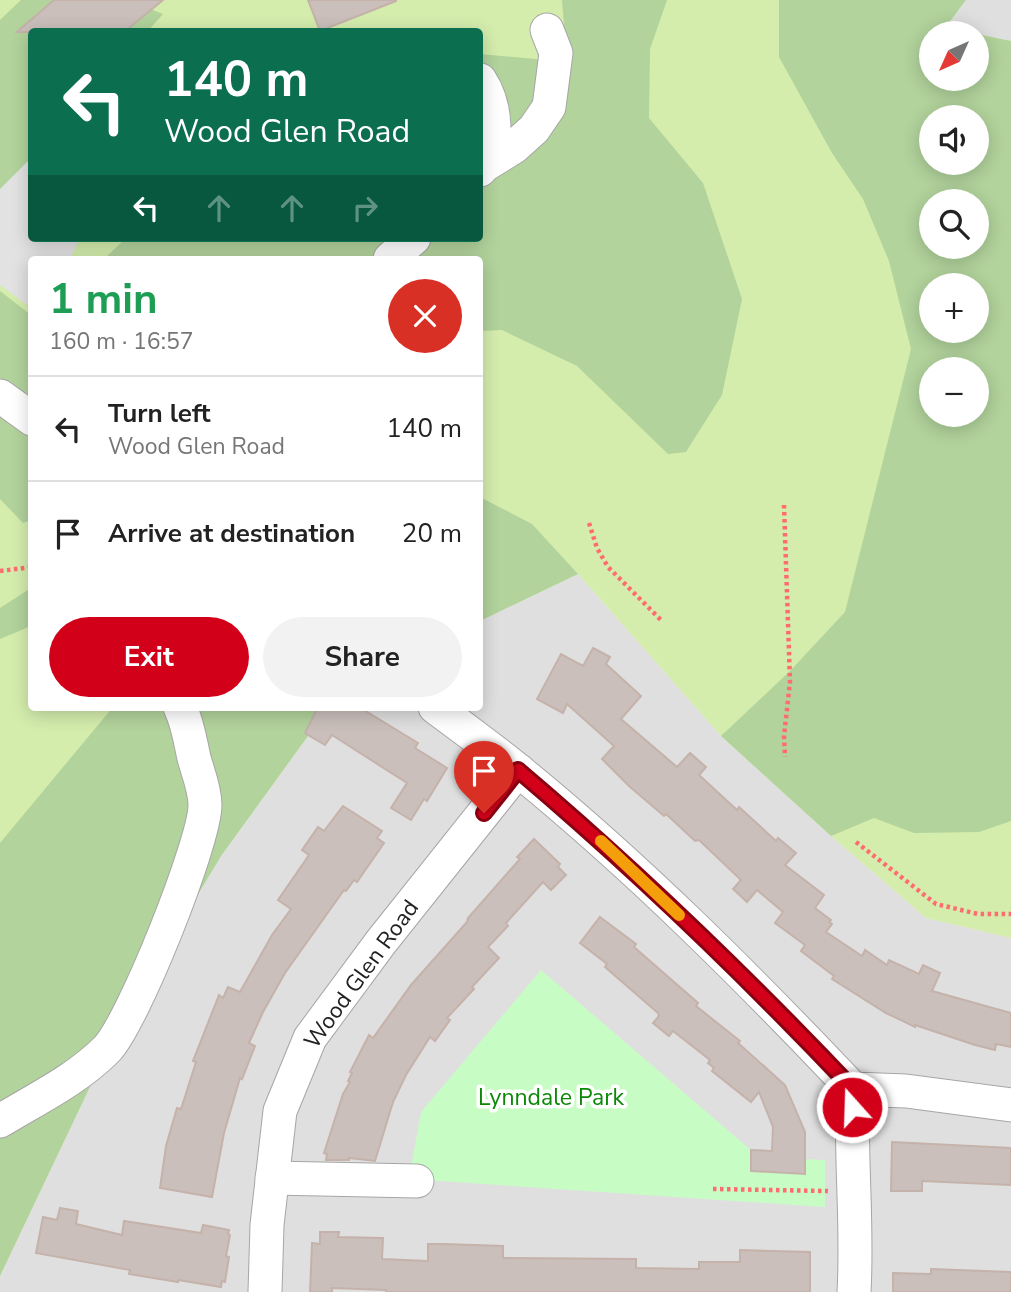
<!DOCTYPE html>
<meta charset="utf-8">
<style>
:root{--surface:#fff;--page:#f2f2f2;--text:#222;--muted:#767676;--line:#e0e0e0;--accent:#d3001a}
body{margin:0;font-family:"Nunito Sans",sans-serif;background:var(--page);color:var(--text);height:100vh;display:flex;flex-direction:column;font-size:26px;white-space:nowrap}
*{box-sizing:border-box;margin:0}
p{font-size:23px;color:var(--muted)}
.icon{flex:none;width:38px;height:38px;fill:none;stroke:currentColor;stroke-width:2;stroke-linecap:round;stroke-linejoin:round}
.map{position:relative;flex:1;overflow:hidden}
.sheet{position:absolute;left:28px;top:256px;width:455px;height:455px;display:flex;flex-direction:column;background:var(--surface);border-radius:7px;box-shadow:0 4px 18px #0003}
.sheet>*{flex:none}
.guide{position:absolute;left:28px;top:28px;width:455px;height:214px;border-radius:7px;box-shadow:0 4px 18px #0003;background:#0b6e4f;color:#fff;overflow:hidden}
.needle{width:46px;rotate:225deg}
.tools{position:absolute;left:919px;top:21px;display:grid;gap:14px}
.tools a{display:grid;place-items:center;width:70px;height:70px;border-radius:50%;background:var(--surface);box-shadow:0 4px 18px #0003;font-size:35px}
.pin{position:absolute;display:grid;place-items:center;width:60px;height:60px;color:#fff;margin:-72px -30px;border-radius:50% 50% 50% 0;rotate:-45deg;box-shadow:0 0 7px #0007}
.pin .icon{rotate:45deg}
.me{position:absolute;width:77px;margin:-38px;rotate:340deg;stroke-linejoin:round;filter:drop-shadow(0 0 5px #0008)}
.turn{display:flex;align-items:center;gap:24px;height:147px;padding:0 21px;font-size:32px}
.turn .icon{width:91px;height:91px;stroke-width:2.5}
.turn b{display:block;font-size:49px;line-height:60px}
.lanes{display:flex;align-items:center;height:66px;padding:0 21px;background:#0003;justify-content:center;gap:35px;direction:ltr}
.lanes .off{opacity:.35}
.round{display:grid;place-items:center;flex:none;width:74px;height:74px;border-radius:37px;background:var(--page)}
.headline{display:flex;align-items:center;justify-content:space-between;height:119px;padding:0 21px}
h1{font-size:42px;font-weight:700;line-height:52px;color:#1e9e55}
.cta{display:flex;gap:14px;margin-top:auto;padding:14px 21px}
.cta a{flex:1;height:80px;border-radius:42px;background:var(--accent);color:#fff;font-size:28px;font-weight:700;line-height:80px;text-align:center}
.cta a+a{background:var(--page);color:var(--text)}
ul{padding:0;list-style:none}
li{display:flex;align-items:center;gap:21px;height:105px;padding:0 21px;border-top:2px solid var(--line)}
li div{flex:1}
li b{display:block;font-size:26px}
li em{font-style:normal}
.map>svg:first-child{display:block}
</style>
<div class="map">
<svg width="1011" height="1292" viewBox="0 0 1011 1292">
<rect width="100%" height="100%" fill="#f2eee8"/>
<g fill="#e0dfdf">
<polygon points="966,0 1011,0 1011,41 945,28"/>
<polygon points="578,574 721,736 831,836 926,918 1011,938 1011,1292 0,1292 0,1276 117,1030 221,856 329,707 480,707 480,621"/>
</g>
<path fill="#d4edad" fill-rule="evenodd" d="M0 0H966L945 28 971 33H931V79H976L977 34 1011 41V938L926 918 831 836 721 736 578 574 480 621V259H32V707H329L221 856 117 1030 0 1276ZM32 32H480V238H32ZM931 117H976V163H931ZM931 201H976V247H931ZM931 285H976V331H931ZM931 369H976V415H931Z"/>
<g fill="#b2d39c" fill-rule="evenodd">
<polygon points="21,0 127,0 163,14 148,31 32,32 31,159 0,194 0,20"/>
<polygon points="562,0 667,0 650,49 649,118 703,183 742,299 722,395 686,452 668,454 577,366 502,330 480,331 480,259 104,259 126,238 480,238 480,54 567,62"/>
<path d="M779 0H966L945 28 971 33H931V79H976L977 34 1011 41V821L979 832 914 833 874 818 831 836 721 736 790 671 845 612 911 349 889 261 863 199 832 153 779 57ZM976 117V163H931V117ZM976 201V247H931V201ZM976 285V331H931V285ZM976 369V415H931V369Z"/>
<polygon points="0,291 31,315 32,520 23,523 0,499"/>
<polygon points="480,497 532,524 578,574 480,621"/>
<polygon points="31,588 31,626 0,639 0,608"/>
<polygon points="113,707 329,707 221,856 117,1030 0,1276 0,843"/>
</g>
<polygon fill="#c8fcc5" points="541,970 759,1157 825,1160 825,1207 409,1179 421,1112"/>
<polygon fill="#e2e2e2" points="31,158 32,238 80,238 70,259 32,259 31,308 0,285 0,189"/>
<g fill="#cabfbb" stroke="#c5b2aa" stroke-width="2">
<polygon points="54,0 163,0 124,32 17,32"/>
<polygon points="308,0 396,0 396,1 320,31"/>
<polygon points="593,648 610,657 606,664 641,696 621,719 677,767 690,753 706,767 699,775 737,810 739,807 776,841 778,838 796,853 785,865 824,895 815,908 831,920 829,922 832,924 826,932 862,956 865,950 887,965 889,960 919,974 923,965 940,973 932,991 1011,1013 1011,1047 996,1044 995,1050 975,1045 915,1025 915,1027 886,1013 832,979 834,976 801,951 805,945 775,923 783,912 757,890 747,902 733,889 741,880 699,840 695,841 666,814 664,816 629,786 602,759 614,746 567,704 563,713 537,699 561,654 583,666"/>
<polygon points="318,707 359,707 418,743 415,748 447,768 427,801 424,799 411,820 391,808 407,783 332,735 325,745 305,733"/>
<polygon points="343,806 382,831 377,838 384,843 357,882 354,880 346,891 344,890 285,973 263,1012 249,1043 255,1046 242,1079 240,1078 224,1133 212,1197 160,1188 166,1146 177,1108 181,1109 196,1062 193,1061 219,995 223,998 228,987 240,992 272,935 291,909 278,900 309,855 302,850 318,827 324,831"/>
<polygon points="534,839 560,864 558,867 566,875 551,890 543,882 506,923 508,926 488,947 499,958 472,987 474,989 447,1018 450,1020 435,1041 430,1037 406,1075 393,1102 375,1161 349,1158 349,1160 326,1160 327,1154 324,1153 343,1094 350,1082 348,1081 352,1073 350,1072 369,1035 373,1038 411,985 467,922 468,918 520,859 517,857"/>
<polygon points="600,917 636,944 634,947 698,1003 696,1006 740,1041 738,1043 785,1085 805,1132 805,1174 751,1171 751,1150 772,1151 773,1127 759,1092 751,1102 712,1071 714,1068 708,1063 710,1060 673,1031 669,1036 653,1023 659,1016 658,1013 605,967 607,964 580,943"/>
<polygon points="892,1142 1011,1148 1011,1185 922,1181 922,1191 891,1191"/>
<polygon points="60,1208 78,1211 76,1224 122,1235 124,1221 201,1233 203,1225 229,1230 228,1234 230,1235 226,1256 229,1257 225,1282 222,1281 221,1287 178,1280 178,1282 129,1274 130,1270 36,1253 43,1217 57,1220"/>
<polygon points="320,1232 339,1232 338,1237 383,1238 382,1259 428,1261 428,1244 444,1244 503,1246 503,1258 636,1259 636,1268 699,1269 699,1262 740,1262 740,1250 810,1252 810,1292 386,1292 386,1290 332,1288 332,1292 310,1292 312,1243 320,1244"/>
<polygon points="931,1269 1011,1272 1011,1292 893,1292 893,1273 931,1274"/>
</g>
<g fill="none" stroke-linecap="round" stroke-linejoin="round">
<defs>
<g id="minor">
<path d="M480 80C496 104 501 147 480 170"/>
<polyline points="485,165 514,147 534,129 549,107 556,53 547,30"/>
<polyline points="390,259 414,238"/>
<polyline points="0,396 32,419"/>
<path d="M435 707C463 728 492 749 519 771 638 868 748 978 853 1089L906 1091 1011 1105"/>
<path d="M853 1089C850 1157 858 1224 854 1292"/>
<path d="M0 1121C36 1099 76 1080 106 1050 132 1025 205 842 205 805 205 789 198 773 194 758 190 740 188 724 180 707"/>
<polyline points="272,1178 417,1181"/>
<polyline points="265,1292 267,1225 280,1111 310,1038 381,942 518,770"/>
</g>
</defs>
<use href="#minor" stroke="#a6a6a6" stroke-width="35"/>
<g stroke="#ff6c6f" stroke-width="4.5" stroke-dasharray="3.5 3.5" stroke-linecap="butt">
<polyline points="784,505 790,682 784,736 785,757"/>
<polyline points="589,523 597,548 608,567 662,621"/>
<polyline points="0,571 32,567"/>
<polyline points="856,842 936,904 978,914 1011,914"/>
<polyline points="713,1189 828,1191"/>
</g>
<use href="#minor" stroke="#fff" stroke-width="33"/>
</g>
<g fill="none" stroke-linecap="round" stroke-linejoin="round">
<defs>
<path id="route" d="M484 813 518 770C636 870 747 977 853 1089L852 1107"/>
</defs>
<use href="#route" stroke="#890011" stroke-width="18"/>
<use href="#route" stroke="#d3001a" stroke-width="12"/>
<polyline stroke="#f59e0b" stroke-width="12" points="601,841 679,915"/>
</g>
<g text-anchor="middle" stroke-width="7" stroke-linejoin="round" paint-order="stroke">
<g font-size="23" fill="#222" stroke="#fff">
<text transform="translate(361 974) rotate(-54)" y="8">Wood Glen Road</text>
</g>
<g font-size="23" fill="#0c8807" stroke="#fff">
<text x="551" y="1105">Lynndale Park</text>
</g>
</g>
</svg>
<div class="tools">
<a><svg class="needle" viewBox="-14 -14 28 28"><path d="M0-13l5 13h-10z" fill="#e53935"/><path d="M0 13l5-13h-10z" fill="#767676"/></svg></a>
<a><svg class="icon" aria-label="sound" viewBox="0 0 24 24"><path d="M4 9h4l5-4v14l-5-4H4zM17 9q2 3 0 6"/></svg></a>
<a><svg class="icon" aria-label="search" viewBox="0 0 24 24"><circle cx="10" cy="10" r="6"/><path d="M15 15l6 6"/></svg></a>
<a>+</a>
<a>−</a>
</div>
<div class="pin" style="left:484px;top:813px;background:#d93025"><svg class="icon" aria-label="arrive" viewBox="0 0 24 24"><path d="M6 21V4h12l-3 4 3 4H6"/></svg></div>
<svg class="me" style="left:852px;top:1107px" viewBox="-20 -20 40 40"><circle r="17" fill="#d3001a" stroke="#fff" stroke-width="3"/><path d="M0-11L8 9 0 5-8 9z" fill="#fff"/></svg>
<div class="guide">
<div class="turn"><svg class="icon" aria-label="left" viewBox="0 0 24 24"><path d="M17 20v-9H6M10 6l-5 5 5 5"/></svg><div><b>140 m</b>Wood Glen Road</div></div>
<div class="lanes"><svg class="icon" aria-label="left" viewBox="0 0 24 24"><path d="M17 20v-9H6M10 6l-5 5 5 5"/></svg><svg class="icon off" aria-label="ahead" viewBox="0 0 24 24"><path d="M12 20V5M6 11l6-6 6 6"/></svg><svg class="icon off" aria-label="ahead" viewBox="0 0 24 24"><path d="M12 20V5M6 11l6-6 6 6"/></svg><svg class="icon off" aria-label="right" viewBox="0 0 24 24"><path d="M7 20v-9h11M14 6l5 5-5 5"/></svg></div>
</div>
<section class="sheet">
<div class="headline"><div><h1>1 min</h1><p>160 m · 16:57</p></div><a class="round" style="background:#d93025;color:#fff"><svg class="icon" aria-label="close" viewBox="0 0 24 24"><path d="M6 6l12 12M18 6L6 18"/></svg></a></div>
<ul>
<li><svg class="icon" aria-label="left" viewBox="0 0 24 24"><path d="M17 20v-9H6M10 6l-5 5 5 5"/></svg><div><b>Turn left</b><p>Wood Glen Road</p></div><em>140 m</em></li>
<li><svg class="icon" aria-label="arrive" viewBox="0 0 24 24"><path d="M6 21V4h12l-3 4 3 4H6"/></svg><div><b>Arrive at destination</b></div><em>20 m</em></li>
</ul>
<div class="cta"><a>Exit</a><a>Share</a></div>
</section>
</div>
